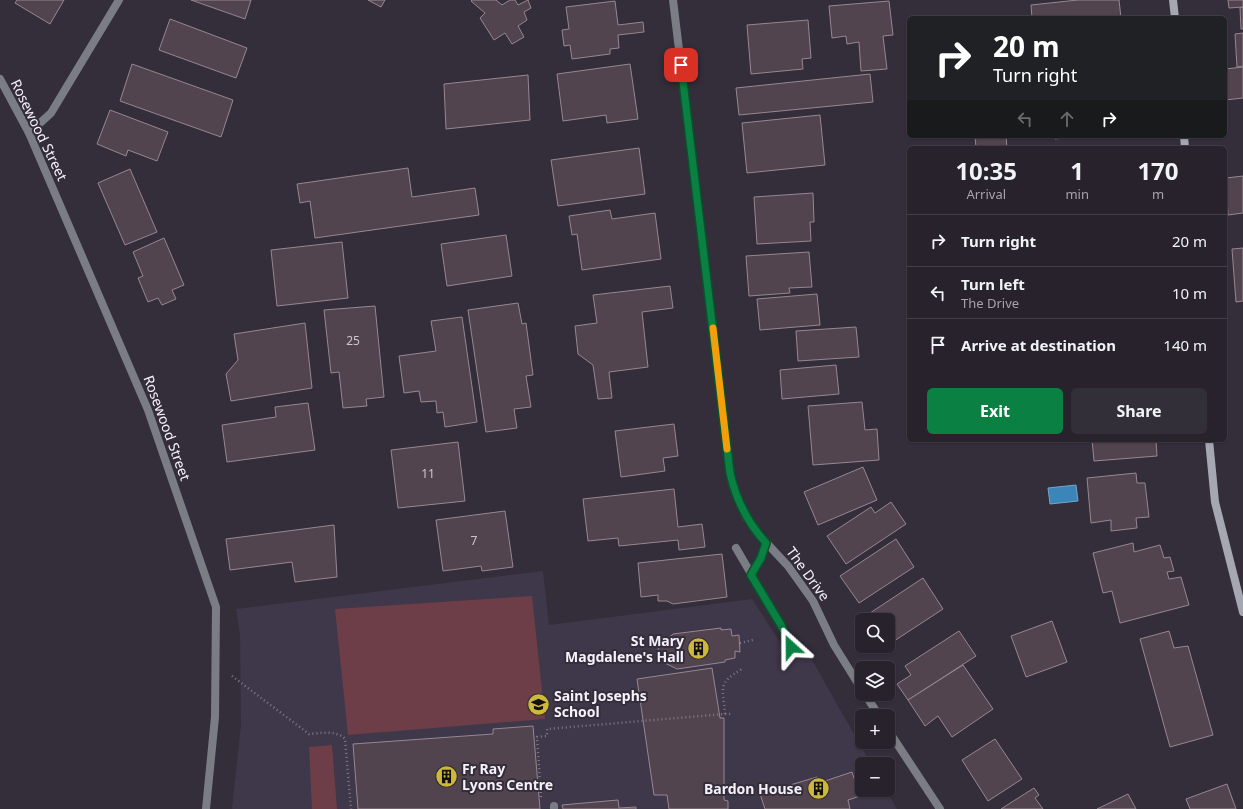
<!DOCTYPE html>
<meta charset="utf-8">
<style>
:root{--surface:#27222c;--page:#332f38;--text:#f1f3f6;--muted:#a4a4a9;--line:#433f48;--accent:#0b8043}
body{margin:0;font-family:"Noto Sans",sans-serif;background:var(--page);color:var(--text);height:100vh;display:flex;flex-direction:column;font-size:15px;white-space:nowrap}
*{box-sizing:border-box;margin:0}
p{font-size:13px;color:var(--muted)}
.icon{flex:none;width:22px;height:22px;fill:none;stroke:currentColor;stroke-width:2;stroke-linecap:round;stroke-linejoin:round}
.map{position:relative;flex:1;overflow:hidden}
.side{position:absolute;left:907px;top:146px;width:320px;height:296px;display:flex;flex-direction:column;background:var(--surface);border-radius:6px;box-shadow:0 1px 3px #0004,0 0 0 1px var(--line)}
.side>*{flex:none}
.hud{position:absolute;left:907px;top:16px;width:320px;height:122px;border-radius:6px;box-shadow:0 1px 3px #0004,0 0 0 1px var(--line);background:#202124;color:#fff;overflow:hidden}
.tools{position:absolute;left:855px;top:613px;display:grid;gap:8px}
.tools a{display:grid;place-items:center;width:40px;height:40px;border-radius:6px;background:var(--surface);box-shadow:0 1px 3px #0004,0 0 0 1px var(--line);font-size:20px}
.pin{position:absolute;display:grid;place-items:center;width:34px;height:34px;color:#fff;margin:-17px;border-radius:8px;box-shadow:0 2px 6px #0006}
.me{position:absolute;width:44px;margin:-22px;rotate:336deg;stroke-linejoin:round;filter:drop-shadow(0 0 3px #0008)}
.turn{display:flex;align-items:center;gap:14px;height:84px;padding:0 20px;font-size:18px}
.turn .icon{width:52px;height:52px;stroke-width:2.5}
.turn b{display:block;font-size:28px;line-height:34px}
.lanes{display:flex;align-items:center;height:38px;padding:0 20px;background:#0003;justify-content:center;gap:20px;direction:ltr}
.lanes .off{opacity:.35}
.eta{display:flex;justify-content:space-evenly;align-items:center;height:68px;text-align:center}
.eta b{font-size:24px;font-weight:700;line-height:28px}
.primary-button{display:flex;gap:8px;margin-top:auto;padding:8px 20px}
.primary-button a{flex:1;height:46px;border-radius:6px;background:var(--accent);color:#fff;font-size:16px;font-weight:700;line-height:46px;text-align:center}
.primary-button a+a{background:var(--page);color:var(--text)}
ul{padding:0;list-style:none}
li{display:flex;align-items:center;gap:12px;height:52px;padding:0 20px;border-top:1px solid var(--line)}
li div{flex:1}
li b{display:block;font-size:15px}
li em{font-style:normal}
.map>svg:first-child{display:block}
</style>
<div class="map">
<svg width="1243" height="809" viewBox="0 0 1243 809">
<rect width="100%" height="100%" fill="#342e3b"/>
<polygon fill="#3f374a" points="543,571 549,625 752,599 783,647 804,646 871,764 862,764 862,790 886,790 897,809 232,809 241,725 240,635 236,609"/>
<g fill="#6d3e48">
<polygon points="532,596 545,719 348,735 335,609"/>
<polygon points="332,745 337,809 312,809 309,747"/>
</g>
<polygon fill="#3b85b9" stroke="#73a5cc" points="1076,485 1078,501 1050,504 1048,488"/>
<g fill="#52444e" stroke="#968792">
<polygon points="17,0 64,0 50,24 15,3"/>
<polygon points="191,0 251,0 245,19"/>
<polygon points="368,0 385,0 381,7"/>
<polygon points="472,0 496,0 502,5 510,0 515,0 518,5 528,0 531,8 524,12 527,20 518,26 524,37 512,44 505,33 494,40 480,18 485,13 471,1"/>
<polygon points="1078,0 1119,0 1121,18 1032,18 1031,5"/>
<polygon points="1228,0 1243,0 1243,7 1229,8"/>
<polygon points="615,1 618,25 643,22 644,32 618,35 619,48 610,49 610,54 572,59 570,45 564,46 562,30 569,29 566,7"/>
<polygon points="889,1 893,35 883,36 887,69 861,71 859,42 847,44 846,36 832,38 829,6"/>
<polygon points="1243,7 1243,29 1241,29 1240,8"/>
<polygon points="170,19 247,48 236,78 159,50"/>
<polygon points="808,20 811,58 802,59 803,69 751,74 747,25"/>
<polygon points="1243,33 1243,66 1237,67 1235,34"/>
<polygon points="132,64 233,100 221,137 120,101"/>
<polygon points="630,64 638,119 607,123 606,115 563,121 557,74"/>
<polygon points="1243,67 1243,98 1225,100 1225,69"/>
<polygon points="870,74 873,102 739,115 736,88"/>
<polygon points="528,75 530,120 446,129 444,84"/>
<polygon points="110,110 168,132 157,161 128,150 126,156 97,144"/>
<polygon points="820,115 825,165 747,173 742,123"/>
<polygon points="975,136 1006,136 1007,148 976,148"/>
<polygon points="1055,136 1081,136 1055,139"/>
<polygon points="639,148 645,194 558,206 551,160"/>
<polygon points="408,168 412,197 475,188 479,215 315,238 310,201 300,203 297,184"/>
<polygon points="130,169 157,232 125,245 98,183"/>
<polygon points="1243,176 1243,213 1228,215 1226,178"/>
<polygon points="813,193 814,222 810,222 811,241 757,244 754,197"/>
<polygon points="610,210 612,219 655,213 661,259 582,270 577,234 572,235 569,216"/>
<polygon points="506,235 512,276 447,286 441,244"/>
<polygon points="164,238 184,285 172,290 176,299 162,305 158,298 148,302 138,278 143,276 133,252"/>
<polygon points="342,242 348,298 277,306 271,250"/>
<polygon points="1243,248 1243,301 1236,302 1232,249"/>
<polygon points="809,252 812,287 789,288 790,293 749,296 746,256"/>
<polygon points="670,286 673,308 642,312 648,367 609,372 612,398 598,399 593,365 578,354 575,326 597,323 593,295"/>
<polygon points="817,294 820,325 760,330 757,299"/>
<polygon points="518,303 522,324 526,323 533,375 526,376 531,407 514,409 517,428 486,432 468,310"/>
<polygon points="375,306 384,397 366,399 367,406 343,408 339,372 331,373 324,310"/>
<polygon points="462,317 477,422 445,427 443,412 437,413 436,401 421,402 419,391 404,393 399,356 436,351 431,321"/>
<polygon points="305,323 312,388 231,401 226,374 238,360 234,334"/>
<polygon points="856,327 859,357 798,361 796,331"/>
<polygon points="836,365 839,394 782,399 780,370"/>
<polygon points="862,402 865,430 877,429 879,460 813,465 808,406"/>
<polygon points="308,403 315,450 227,462 222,425 276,417 275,407"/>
<polygon points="674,424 678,456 663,458 665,471 621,477 615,431"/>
<polygon points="1092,440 1156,440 1157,456 1094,461"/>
<polygon points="458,442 465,501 398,508 391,450"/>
<polygon points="863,467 877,500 818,525 804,492"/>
<polygon points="1136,473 1137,483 1145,483 1149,517 1136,518 1137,528 1111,531 1111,520 1091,523 1087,478"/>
<polygon points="674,489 678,527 702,524 705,547 679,550 678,540 619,546 618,538 588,541 583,499"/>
<polygon points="891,502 906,524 846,564 827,536 871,507 875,513"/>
<polygon points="505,511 513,567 482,571 481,566 443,571 436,520"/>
<polygon points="334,525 337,577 295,582 292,562 230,570 226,539"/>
<polygon points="896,539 914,567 859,603 840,576"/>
<polygon points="1133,543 1134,552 1160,545 1164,558 1170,557 1174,571 1167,572 1169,579 1181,577 1189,605 1120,623 1112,591 1103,593 1093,553"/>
<polygon points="722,554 727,597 673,604 667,601 658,601 658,595 641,597 638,563"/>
<polygon points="923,578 943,609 888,645 888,620 866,620 864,617"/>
<polygon points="1052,621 1067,662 1026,677 1011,636"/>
<polygon points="721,628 721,630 731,629 732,636 739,635 740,652 735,651 735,658 725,660 725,662 677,669 665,663 659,657 658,647 673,634"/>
<polygon points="959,631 976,656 908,700 897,684 911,675 905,666"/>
<polygon points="1169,631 1174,648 1188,646 1213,735 1170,747 1140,639"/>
<polygon points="963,665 993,709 952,737 938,716 925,726 908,700"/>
<polygon points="712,668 720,718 724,718 724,800 728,801 728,809 669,809 667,795 654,795 637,679"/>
<polygon points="533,726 540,809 358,809 353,744 493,734 493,729"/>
<polygon points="995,739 1022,779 988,801 962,760"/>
<polygon points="852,772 860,796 848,800 850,809 765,809 760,794 817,777 819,783"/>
<polygon points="1227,784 1236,809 1190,809 1186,799"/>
<polygon points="1034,788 1039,795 1035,798 1043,809 1001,809"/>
<polygon points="1128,794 1136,809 1097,809"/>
<polygon points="618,800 619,808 636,807 636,809 563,809 562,805"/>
</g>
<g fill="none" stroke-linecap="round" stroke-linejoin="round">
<g stroke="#807a86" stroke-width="2.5" stroke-dasharray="1 3" stroke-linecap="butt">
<polyline points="740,643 753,640"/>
<path d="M232 676 309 734C320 733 337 730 345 739L351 809"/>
<path d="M725 714C723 686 717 684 742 669"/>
<polyline points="541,797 537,737 547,736 547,729 725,714 733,714"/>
</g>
<g stroke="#7b7d84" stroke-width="8">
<polyline points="736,548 781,625 791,647"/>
<polyline points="751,575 761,558 766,543"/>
<polyline points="554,806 554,809"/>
</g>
<g stroke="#7b7d84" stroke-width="8">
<polyline points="673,0 729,463 733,487 746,517 761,537 788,566 813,601 834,645 862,690"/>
<polyline points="0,79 29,133 148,410 216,607 215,717 206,809"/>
<polyline points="29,133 51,113 119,0"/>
<polyline points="865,694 879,716"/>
<polyline points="888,730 940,809"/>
</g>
<g stroke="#a5a8b3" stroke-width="8">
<polyline points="1173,0 1175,18"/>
<polyline points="1184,136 1185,148"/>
<polyline points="1209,440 1215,502 1243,612"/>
</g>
</g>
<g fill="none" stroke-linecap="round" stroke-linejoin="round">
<defs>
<path id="route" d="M681 65 730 473C736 500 747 522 766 543L761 558 751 575 781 625 791 647"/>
</defs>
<use href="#route" stroke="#07532c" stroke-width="10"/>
<use href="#route" stroke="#0b8043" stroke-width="7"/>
<polyline stroke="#f59e0b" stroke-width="7" points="713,328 727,449"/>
</g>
<defs>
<symbol id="building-disc" viewBox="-11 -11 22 22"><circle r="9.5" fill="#ceb837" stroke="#342e3b"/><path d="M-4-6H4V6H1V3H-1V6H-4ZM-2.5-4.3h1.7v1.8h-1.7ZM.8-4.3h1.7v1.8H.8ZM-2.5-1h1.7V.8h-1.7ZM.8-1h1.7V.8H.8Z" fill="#111"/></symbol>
<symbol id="school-disc" viewBox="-11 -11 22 22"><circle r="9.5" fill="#ceb837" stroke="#342e3b"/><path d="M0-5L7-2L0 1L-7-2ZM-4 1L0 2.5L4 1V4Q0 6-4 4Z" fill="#111"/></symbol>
</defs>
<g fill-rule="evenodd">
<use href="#building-disc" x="686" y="636" width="25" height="25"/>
<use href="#school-disc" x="526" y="692" width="25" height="25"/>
<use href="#building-disc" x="434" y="764" width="25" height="25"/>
<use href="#building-disc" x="806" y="776" width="25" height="25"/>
</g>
<g text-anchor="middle" stroke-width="4" stroke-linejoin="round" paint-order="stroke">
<g font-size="12" fill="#ccc6cf">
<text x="353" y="345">25</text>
<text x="428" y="478">11</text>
<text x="474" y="545">7</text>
</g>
<g font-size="14" fill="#f5f1fa" stroke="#342e3b">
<text transform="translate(39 130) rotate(64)" y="5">Rosewood Street</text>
<text transform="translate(167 428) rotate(70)" y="5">Rosewood Street</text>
<text transform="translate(808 574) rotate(54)" y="5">The Drive</text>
</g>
<g font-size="14" font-weight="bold" fill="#f5f1fa" stroke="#342e3b" text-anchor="end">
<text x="684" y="646">St Mary<tspan x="684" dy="16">Magdalene's Hall</tspan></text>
<text x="554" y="701" text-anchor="start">Saint Josephs<tspan x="554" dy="16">School</tspan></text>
<text x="462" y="774" text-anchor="start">Fr Ray<tspan x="462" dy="16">Lyons Centre</tspan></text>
<text x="802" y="794">Bardon House</text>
</g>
</g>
</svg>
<div class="tools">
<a><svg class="icon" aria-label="search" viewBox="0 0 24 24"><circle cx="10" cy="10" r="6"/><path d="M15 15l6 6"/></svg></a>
<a><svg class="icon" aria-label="layers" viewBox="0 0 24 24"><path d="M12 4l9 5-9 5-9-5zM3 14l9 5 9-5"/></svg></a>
<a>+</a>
<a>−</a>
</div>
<div class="pin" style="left:681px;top:65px;background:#d93025"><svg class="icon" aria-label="arrive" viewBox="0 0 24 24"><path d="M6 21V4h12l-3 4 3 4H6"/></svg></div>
<svg class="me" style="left:791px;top:647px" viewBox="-20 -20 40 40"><path d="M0-17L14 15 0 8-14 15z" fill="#0b8043" stroke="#fff" stroke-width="4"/></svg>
<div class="hud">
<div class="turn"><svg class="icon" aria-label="right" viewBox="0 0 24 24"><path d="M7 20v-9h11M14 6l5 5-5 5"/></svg><div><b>20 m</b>Turn right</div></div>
<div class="lanes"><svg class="icon off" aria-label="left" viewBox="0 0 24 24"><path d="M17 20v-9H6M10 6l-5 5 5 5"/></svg><svg class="icon off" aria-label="ahead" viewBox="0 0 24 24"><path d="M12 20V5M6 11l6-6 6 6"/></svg><svg class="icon" aria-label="right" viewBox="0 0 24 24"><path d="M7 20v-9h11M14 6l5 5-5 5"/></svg></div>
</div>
<section class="side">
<div class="eta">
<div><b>10:35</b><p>Arrival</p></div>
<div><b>1</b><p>min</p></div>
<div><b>170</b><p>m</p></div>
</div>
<ul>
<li><svg class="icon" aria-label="right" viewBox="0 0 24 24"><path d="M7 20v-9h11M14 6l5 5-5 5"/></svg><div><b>Turn right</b></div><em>20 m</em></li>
<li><svg class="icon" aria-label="left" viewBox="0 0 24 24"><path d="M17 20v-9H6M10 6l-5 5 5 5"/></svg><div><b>Turn left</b><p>The Drive</p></div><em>10 m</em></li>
<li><svg class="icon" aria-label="arrive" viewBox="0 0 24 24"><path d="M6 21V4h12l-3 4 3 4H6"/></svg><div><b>Arrive at destination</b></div><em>140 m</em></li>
</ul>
<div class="primary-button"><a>Exit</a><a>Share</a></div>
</section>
</div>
